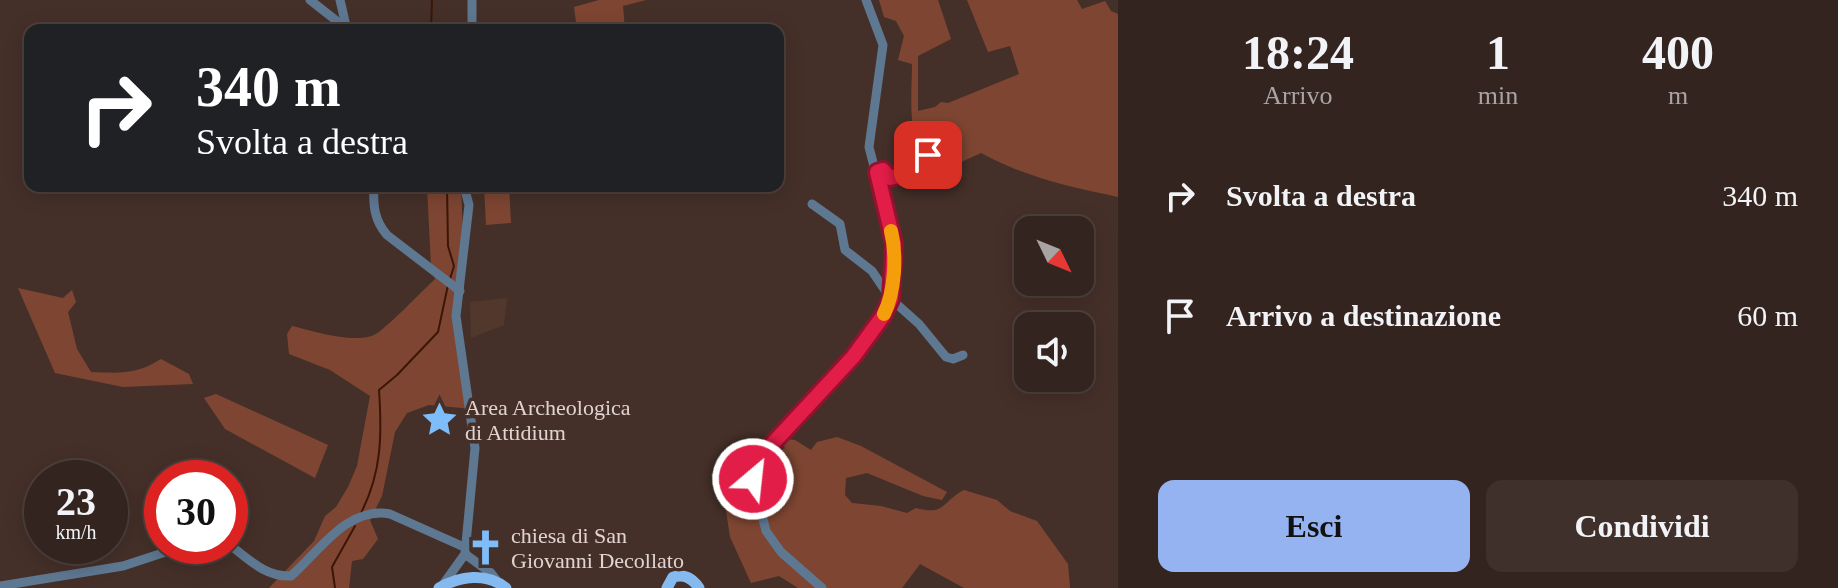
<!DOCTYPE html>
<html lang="it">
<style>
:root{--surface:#34241f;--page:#3f302c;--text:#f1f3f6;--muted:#a9a4a4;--line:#4e413d;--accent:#95b2f1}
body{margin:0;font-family:Georgia,serif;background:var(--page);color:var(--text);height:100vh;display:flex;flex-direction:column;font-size:30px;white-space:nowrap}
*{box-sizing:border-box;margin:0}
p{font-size:26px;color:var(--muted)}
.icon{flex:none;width:44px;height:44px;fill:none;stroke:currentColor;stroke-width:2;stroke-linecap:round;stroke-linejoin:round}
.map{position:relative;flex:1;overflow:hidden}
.sheet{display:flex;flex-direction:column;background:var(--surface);width:720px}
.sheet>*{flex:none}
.guide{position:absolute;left:24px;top:24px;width:760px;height:168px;border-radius:16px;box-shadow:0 4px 20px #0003,0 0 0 2px var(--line);background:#202124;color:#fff;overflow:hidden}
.needle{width:52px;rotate:133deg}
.controls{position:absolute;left:1014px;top:216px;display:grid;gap:16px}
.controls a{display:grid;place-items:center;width:80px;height:80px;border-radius:16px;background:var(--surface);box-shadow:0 4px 20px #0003,0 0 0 2px var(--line);font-size:40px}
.speed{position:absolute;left:24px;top:460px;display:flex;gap:16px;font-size:40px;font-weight:700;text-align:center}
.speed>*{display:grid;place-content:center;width:104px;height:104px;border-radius:50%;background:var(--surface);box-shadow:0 4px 20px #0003,0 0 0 2px var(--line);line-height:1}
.speed small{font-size:20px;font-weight:400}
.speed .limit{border:12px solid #d22;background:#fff;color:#111}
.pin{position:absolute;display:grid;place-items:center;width:68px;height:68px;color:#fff;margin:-34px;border-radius:16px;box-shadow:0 4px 12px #0006}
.me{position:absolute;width:88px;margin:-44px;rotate:28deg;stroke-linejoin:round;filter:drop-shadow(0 0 6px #0008)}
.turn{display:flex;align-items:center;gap:28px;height:168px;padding:0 40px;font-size:36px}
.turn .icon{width:104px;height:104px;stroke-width:2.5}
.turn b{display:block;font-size:56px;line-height:68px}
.eta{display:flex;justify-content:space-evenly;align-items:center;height:136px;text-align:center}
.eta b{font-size:48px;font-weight:800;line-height:56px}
.primary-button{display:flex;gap:16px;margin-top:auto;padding:16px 40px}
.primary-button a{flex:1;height:92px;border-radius:16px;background:var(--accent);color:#111;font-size:32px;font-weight:800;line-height:92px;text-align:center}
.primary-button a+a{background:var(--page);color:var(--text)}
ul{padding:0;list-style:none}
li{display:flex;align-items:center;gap:24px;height:120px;padding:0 40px}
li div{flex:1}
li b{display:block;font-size:30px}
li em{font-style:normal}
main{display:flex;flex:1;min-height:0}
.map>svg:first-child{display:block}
</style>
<main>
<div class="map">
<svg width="1118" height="588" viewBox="0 0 1118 588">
<rect width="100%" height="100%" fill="#453029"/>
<polygon fill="#52372d" points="507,298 504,325 471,338 470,302"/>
<g fill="#7e4632">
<polygon points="599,0 646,0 623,6 625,30 577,30 574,7"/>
<path d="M879 0H938L951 39 918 56V111L935 107 941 102 948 103 1019 74 1010 46 988 52 967 0H1077L1082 9 1105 1 1111 11 1118 14V197C1069 187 1025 177 981 153L959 163 950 180C943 175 935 171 929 164 906 140 912 95 912 64L898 60 904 36 896 21 884 17Z"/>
<path d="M427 186H461L463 236 459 317 473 409 429 405 407 413 395 432 382 496 370 520 378 539 363 559 352 561 349 588H269L314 541 325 516 336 507 348 487 357 466 370 396 330 370 289 354 287 334 292 326C313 331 353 344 374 335 384 331 423 290 435 279L431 266Z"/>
<polygon points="484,186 509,186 511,223 486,225"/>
<path d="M18 288 63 298 72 290 76 302 68 312 77 349 91 372C120 373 136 375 161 359L189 374 193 384 123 387 55 373Z"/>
<polygon points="216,394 328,445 315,478 225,429 204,398"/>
<path d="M837 437 861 446 947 492 942 500 923 496 867 473 846 478 845 495 852 503 881 506 907 513 916 508C946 516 941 502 964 490L997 500 1010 511 1037 521 1068 564 1070 588H964L920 564 902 588H798L779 576 751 583 730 537 725 504 711 474 727 465 750 463 785 448 783 445 787 439 795 440 811 450 817 442Z"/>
</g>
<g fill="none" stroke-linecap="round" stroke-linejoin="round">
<g stroke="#3d1507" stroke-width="2">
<polyline points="431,30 432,0"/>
<polyline points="447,186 448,246 454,266 450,279"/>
<path d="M361 513C382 472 382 434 379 390L397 375 438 332 448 285"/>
<polyline points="335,588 332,567 355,526"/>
</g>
<g stroke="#5f7892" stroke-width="9">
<polyline points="310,0 338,22 345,23"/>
<polyline points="340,0 347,30"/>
<polyline points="472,30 472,0"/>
<polyline points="877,172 883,170 890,178 895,177 928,155"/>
<path d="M374 186C373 205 374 220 387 235L460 291"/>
<polyline points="812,204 840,224 845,250 872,271 891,299 919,324 946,357 953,359 963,355"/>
<path d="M230 545C249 560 266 577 291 576 319 552 347 506 390 514L464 547"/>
<polyline points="465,554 491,573 498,582"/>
<polyline points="0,586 123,566 184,546"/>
<polyline points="442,586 465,554 475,448 456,316 469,205 464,186"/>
<polyline points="822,588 781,552 766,531 753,479 762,455 853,357 883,316 891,299 894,244 869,147 883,45 866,0"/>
</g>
<g stroke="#84baef" stroke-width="11">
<path d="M439 588C460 576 486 572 506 588"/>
<path d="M667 588 673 577C685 574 692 578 699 588"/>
</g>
</g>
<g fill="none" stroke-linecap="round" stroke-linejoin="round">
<defs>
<polyline id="route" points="753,479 762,455 853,357 883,316 891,299 894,244 877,172 883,170 890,178 895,177 928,155"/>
</defs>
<use href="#route" stroke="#92132f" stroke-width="20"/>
<use href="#route" stroke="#e11d48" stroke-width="14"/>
<path stroke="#f59e0b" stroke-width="14" d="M884 314C895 291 897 256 891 231"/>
</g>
<defs>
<symbol id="sight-bare" viewBox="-9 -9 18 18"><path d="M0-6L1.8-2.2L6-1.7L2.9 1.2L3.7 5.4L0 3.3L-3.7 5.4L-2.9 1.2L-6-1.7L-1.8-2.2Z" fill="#7fbdfa" stroke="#453029" stroke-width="2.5" paint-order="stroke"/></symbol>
<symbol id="church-bare" viewBox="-9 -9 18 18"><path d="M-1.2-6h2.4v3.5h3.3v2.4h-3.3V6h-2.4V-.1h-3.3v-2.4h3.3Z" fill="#7fbdfa" stroke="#453029" stroke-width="2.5" paint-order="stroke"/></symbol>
</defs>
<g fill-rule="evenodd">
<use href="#sight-bare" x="414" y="394" width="51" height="51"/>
<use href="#church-bare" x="460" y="522" width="51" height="51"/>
</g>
<g text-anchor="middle" stroke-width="7" stroke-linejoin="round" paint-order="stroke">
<g font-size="22" fill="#e1d3cf" stroke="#453029" text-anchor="start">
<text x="465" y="415">Area Archeologica<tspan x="465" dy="25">di Attidium</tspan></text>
<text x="511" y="543">chiesa di San<tspan x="511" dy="25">Giovanni Decollato</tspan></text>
</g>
</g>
</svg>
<div class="controls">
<a><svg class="needle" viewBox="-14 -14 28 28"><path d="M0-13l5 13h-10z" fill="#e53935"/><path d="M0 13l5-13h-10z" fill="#a9a4a4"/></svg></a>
<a><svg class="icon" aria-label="sound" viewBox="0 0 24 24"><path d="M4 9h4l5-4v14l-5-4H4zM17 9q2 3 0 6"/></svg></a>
</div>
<div class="speed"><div>23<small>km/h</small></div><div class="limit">30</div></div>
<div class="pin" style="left:928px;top:155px;background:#d93025"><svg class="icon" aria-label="arrive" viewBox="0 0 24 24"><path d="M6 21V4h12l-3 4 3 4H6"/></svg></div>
<svg class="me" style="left:753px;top:479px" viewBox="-20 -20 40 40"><circle r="17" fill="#e11d48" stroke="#fff" stroke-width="3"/><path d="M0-11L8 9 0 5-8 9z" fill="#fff"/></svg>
<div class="guide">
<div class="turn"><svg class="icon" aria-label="right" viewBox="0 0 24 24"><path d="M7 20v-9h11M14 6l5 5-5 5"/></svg><div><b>340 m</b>Svolta a destra</div></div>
</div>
</div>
<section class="sheet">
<div class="eta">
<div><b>18:24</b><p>Arrivo</p></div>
<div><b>1</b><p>min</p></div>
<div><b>400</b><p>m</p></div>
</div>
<ul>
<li><svg class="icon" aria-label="right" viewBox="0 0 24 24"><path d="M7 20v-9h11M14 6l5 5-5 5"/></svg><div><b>Svolta a destra</b></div><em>340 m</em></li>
<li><svg class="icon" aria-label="arrive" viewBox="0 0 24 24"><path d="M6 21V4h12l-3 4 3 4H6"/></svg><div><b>Arrivo a destinazione</b></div><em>60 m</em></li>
</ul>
<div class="primary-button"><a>Esci</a><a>Condividi</a></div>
</section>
</main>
